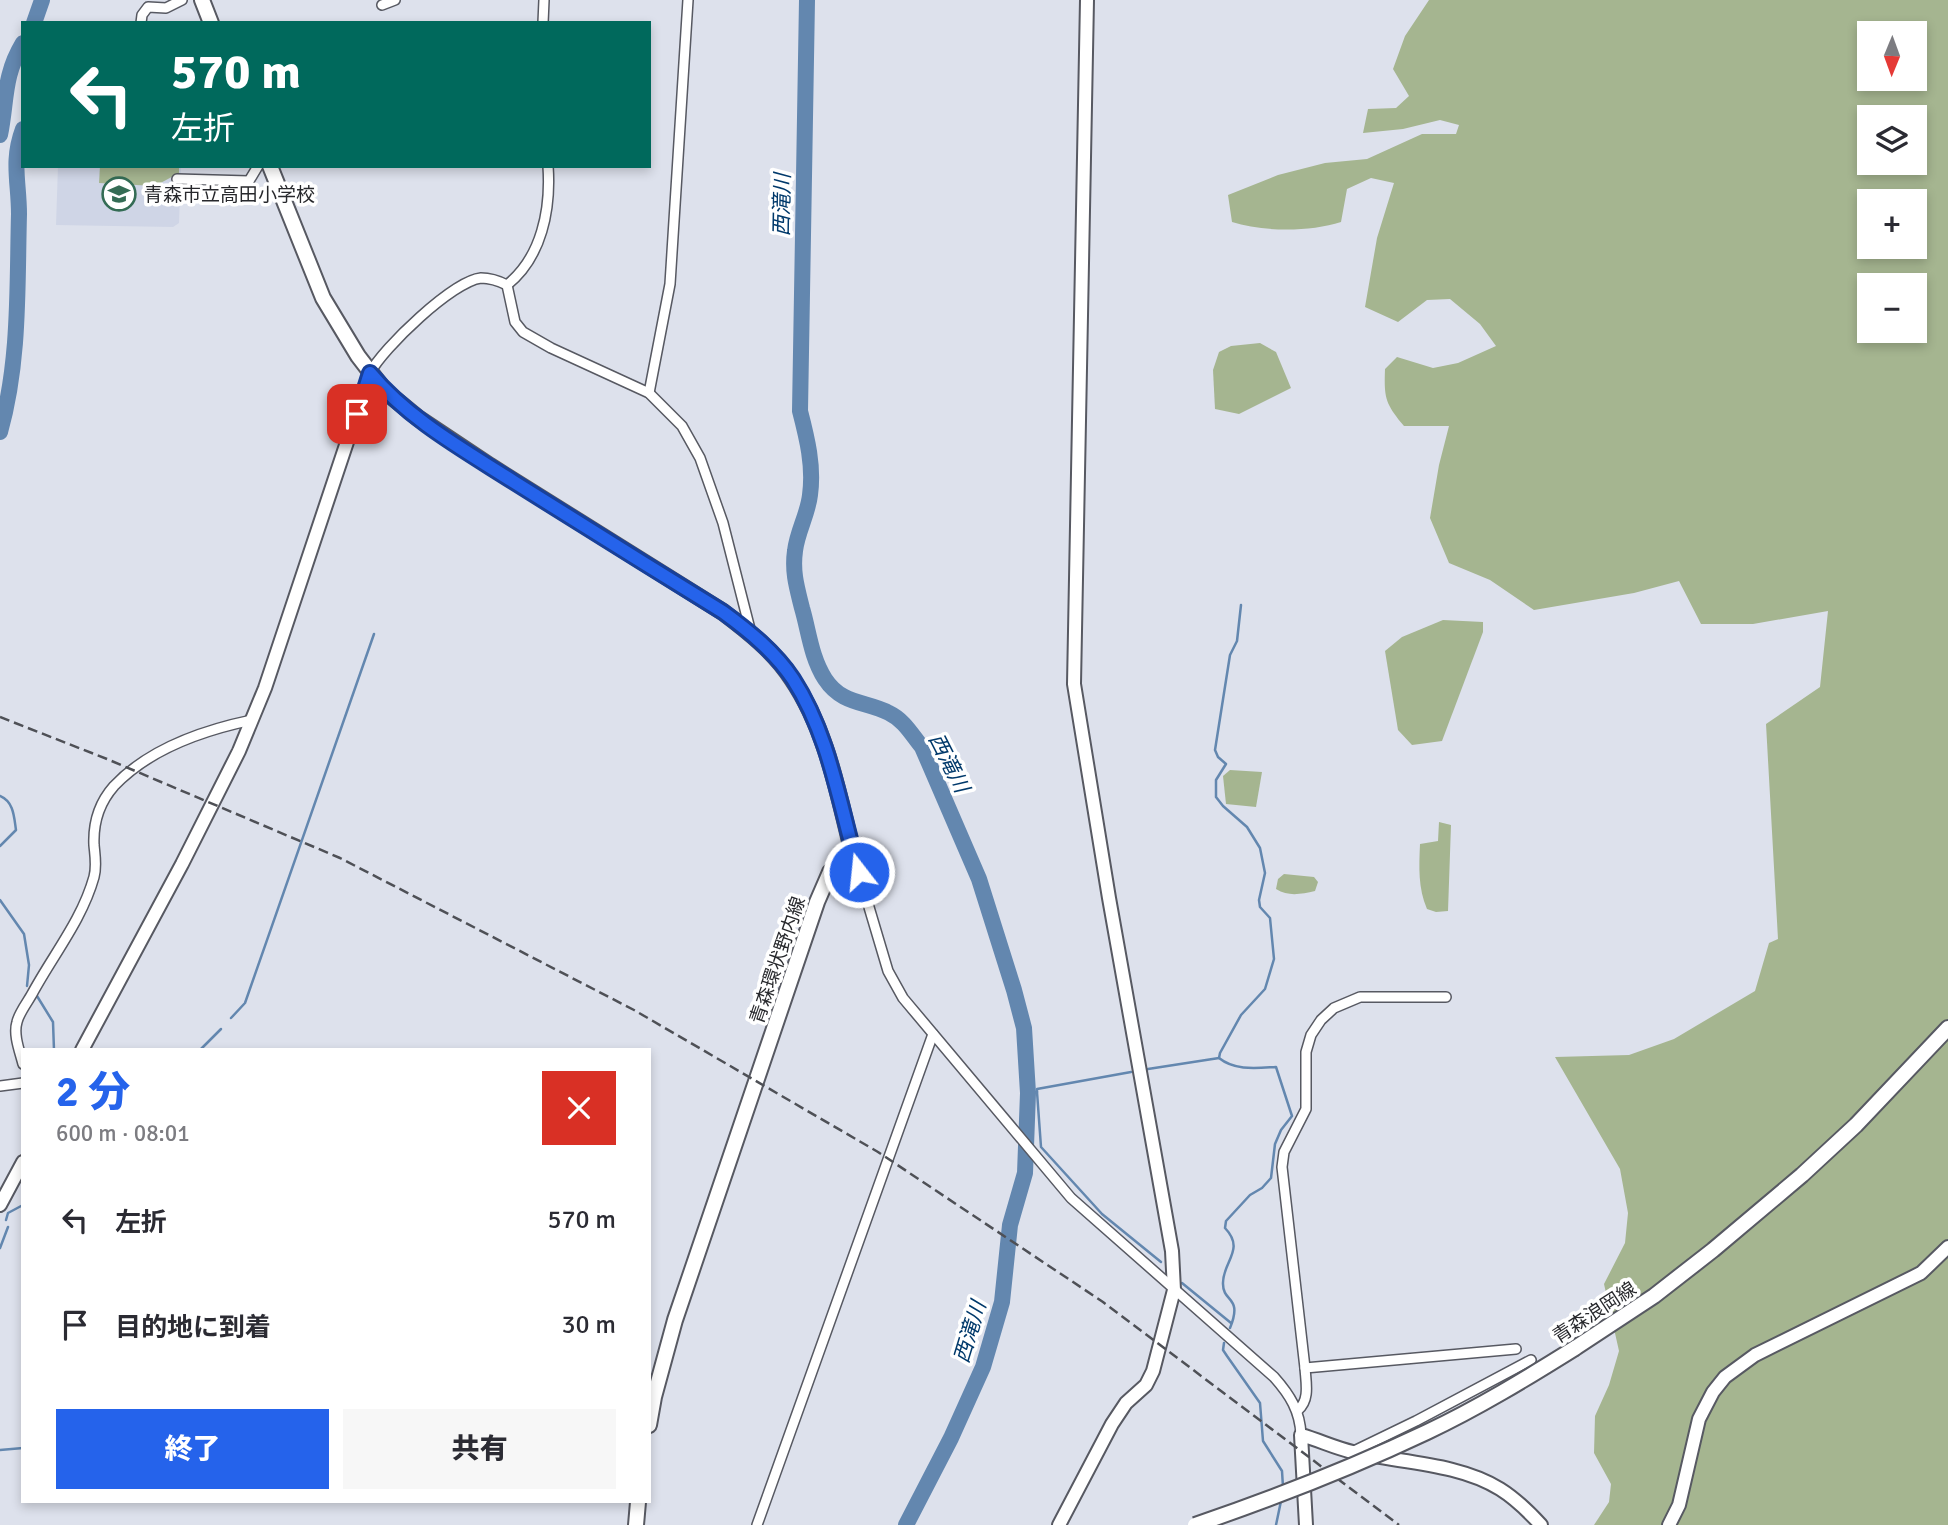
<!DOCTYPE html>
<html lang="ja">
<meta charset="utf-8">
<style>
:root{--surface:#fff;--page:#f7f7f7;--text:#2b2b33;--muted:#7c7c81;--accent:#2563eb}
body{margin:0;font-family:Signika,"Noto Sans JP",sans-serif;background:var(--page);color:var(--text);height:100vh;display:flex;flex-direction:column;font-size:26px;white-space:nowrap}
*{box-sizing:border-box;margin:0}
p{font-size:23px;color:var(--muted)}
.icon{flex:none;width:38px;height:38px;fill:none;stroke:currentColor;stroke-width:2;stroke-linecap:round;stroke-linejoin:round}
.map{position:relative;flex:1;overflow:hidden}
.side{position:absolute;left:21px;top:1048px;width:630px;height:455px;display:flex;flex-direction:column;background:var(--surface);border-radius:0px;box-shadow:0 4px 10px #0003}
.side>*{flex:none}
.top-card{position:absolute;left:21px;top:21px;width:630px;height:147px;border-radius:0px;box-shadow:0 4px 10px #0003;background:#00695c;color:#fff;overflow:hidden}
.needle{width:46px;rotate:181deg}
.tools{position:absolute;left:1857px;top:21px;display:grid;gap:14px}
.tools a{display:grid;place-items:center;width:70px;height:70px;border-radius:0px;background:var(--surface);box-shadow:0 4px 10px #0003;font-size:35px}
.pin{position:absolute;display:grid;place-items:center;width:60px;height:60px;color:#fff;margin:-30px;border-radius:14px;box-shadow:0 4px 10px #0006}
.me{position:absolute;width:77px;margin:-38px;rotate:344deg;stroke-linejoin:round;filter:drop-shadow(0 0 5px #0008)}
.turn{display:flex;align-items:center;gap:24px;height:147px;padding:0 35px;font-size:32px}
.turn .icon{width:91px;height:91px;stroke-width:2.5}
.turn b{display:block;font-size:49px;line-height:60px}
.round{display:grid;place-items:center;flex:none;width:74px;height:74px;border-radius:0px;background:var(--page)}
.overview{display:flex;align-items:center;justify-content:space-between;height:119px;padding:0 35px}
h1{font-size:42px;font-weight:800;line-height:52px;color:var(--accent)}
.cta{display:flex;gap:14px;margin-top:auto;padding:14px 35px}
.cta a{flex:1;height:80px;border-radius:0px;background:var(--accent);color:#fff;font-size:28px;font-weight:800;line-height:80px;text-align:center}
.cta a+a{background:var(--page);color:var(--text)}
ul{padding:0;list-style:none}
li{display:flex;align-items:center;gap:21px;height:105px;padding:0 35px}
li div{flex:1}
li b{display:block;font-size:26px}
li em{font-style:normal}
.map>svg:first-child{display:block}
</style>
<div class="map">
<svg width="1948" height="1525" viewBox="0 0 1948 1525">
<rect width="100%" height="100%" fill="#dde1ec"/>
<polygon fill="#cfd5e6" points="58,166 181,166 179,223 173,227 56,225"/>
<g fill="#a5b590" fill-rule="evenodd">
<path d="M1429 0H1948V1525H1594L1609 1502 1611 1484 1594 1453 1595 1416 1609 1385 1619 1351 1604 1284 1625 1243 1628 1213 1620 1169 1555 1057 1629 1055 1674 1039 1755 991 1769 943 1778 939 1766 724 1820 687 1828 611 1753 624H1701L1679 581 1634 593 1534 610 1490 580 1449 563 1430 518 1439 465 1449 426H1404C1385 403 1384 398 1385 369L1397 357 1433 368 1458 363 1496 346 1480 324 1450 299 1427 300 1398 322 1365 307 1377 238 1394 183 1371 178 1347 189 1341 222C1310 232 1263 232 1232 222L1228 195 1278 175 1325 163 1367 159 1422 134H1456L1459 125 1440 120 1403 129 1363 133 1368 109 1396 108 1409 96 1393 69 1405 36ZM1869 33H1914V79H1869ZM1869 117H1914V163H1869ZM1869 201H1914V247H1869ZM1869 285H1914V331H1869Z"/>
<polygon points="100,166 179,166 179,173 155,186 99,183"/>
<polygon points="1260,343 1276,352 1291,388 1239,414 1215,409 1213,370 1219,352 1231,346"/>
<polygon points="1443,620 1483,622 1483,632 1442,741 1412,745 1398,730 1385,651 1402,637"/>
<polygon points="1230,770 1262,772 1256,807 1226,804 1223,776"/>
<path d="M1439 822 1451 825 1448 911 1436 912 1427 909C1418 888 1419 867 1420 844L1438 841Z"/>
<path d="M1284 874 1314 877 1318 882 1315 891C1301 894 1289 897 1276 889L1278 879Z"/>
</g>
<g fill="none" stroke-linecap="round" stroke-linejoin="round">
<g stroke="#6387af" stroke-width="2.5">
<path d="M0 796C14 802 14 817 16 830L0 846"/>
<polyline points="0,900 24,934 29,965 27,986"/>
<polyline points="37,996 53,1022 54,1050"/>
<polyline points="231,1018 245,1003 374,634"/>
<polyline points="200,1050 221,1029"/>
<polyline points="1148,1069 1219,1058"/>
<polyline points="1037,1092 1037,1089 1131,1072"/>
<polyline points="1028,1093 1037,1092 1041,1147 1102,1214 1161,1262"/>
<polyline points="6,1220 8,1213 23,1205"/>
<polyline points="0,1248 8,1227"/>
<polyline points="1182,1283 1231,1323"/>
<path d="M1230 1328C1243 1296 1223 1303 1223 1284 1222 1262 1246 1250 1225 1228L1226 1221 1250 1195 1262 1188 1271 1178 1275 1144 1281 1130 1292 1116 1276 1067C1257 1068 1235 1071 1219 1058L1220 1053 1241 1015 1265 989 1274 959 1270 918 1260 907 1259 900 1265 873 1260 848 1247 827 1223 806 1216 797V780L1226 764 1218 757 1215 750 1230 655 1237 641 1241 605"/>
<polyline points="1224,1343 1223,1350 1227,1356 1260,1403 1263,1441 1282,1471 1283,1487"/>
<polyline points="0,1450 23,1448"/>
<polyline points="1276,1525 1281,1501"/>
</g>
<g stroke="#6387af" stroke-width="16">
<path d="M807 0 800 411C807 438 814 466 810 495 808 514 797 532 795 551 792 572 797 588 802 608 809 632 811 657 825 679 842 705 866 701 889 713 904 720 912 735 922 747L979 879 1014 990 1024 1028 1028 1093 1025 1173 1010 1225 1002 1302 983 1367 951 1438 906 1525"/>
<polyline points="34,23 42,0"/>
<path d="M0 135C7 101 3 76 23 43"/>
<path d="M0 432C20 361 17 287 19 214 19 182 11 161 23 129"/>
</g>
<defs>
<g id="minor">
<polyline points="382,5 395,0"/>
<polyline points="141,23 142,15 148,7 166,8 182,0"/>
<polyline points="543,23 544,0"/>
<polyline points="177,179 249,181 258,166"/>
<polyline points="507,285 515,322 523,332 551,348 649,393 682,426 700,458 723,523 751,633"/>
<path d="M507 285C542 257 551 209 548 166"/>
<path d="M370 373C383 348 453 281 481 278 491 278 499 281 507 285"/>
<polyline points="649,393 670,284 688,0"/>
<path d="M852 850 888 971 903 998 1071 1198 1274 1377C1290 1395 1300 1411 1301 1435"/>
<path d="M23 1064C20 1052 13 1035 17 1022 19 1013 27 1003 32 994 53 955 82 920 94 877 97 866 95 856 94 845 93 822 99 803 114 786 149 749 204 730 252 720"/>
<polyline points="0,1086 23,1083"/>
<polyline points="1305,1368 1516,1349"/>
<path d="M1298 1410C1310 1400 1306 1383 1305 1368L1282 1167 1284 1152 1306 1109V1052L1311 1035 1321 1020 1334 1008 1360 997H1446"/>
<polyline points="1352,1452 1416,1421 1531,1360"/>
<polyline points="757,1525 933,1034"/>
</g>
<g id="tertiary">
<polyline points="82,1050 182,864 239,751 265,688 370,373"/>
<polyline points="0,1205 23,1162"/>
<polyline points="1059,1525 1112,1424 1126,1403 1146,1385 1153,1371 1174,1290 1172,1251 1109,898 1074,684 1087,0"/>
<path d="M1306 1525 1301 1435C1319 1440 1335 1448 1353 1452 1401 1463 1458 1463 1500 1489 1516 1499 1529 1512 1541 1525"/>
<polyline points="1669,1525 1679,1505 1699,1419 1713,1392 1725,1377 1755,1355 1921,1273 1948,1247"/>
</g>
<g id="primary">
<polyline points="202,0 211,23"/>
<path d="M270 166 323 298 358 356 385 391 418 418 490 466 723 612C748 631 775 652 792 679 826 729 838 792 852 850L830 872 817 902 675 1320 654 1397 649 1425"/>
<polyline points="1575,1348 1654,1296 1713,1250 1802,1175 1856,1125 1948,1028"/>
<polyline points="636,1525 638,1502"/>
</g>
</defs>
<use href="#minor" stroke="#575962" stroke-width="12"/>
<use href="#tertiary" stroke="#575962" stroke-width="16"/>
<use href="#primary" stroke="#575962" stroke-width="18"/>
<use href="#minor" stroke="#fff" stroke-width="9"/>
<use href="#tertiary" stroke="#fff" stroke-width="12"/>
<use href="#primary" stroke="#fff" stroke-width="14"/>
<polyline stroke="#4e5056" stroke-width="2.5" stroke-dasharray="10 5" stroke-linecap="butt" points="0,717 107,759 340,858 634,1010 878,1152 1103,1302 1399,1525"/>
<defs>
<path id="primary-bridge" d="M1195 1525C1274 1498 1351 1468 1427 1432 1478 1408 1527 1378 1575 1348"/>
</defs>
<use href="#primary-bridge" stroke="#575962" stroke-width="18" stroke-linecap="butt"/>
<use href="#primary-bridge" stroke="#fff" stroke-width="14"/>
</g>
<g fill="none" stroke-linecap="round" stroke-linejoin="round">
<defs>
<path id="route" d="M357 414 370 373C408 419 464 450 514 482 584 526 653 569 723 612 749 631 775 652 793 679 830 736 840 808 859 872"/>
</defs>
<use href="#route" stroke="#184099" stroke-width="18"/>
<use href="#route" stroke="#2563eb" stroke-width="12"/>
</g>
<defs>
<symbol id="school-ring" viewBox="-11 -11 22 22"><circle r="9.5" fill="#fff" stroke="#346c55" stroke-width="1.5"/><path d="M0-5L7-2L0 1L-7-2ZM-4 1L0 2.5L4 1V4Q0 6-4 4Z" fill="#346c55"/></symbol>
</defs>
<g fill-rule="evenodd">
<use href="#school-ring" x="100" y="175" width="38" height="38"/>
</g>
<g text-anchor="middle" stroke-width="7" stroke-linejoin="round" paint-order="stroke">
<g font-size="19" fill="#27282c" stroke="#fff" text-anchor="start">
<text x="144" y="201">青森市立高田小学校</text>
</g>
<g font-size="19" fill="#27282c" stroke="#fff">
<text transform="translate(777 960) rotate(-71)" y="7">青森環状野内線</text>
<text transform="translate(1594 1312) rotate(-33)" y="7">青森浪岡線</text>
</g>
<g font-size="21" font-style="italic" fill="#00396b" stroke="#fff">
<text transform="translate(782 205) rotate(-89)" y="7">西滝川</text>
<text transform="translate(949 763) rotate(63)" y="7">西滝川</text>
<text transform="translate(970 1332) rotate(-73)" y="7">西滝川</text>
</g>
</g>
</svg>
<div class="tools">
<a><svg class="needle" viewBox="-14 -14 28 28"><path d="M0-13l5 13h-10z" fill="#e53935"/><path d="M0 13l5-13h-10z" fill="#7c7c81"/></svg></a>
<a><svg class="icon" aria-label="layers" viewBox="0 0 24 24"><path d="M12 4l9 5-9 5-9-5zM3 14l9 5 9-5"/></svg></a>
<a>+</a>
<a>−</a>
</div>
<div class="pin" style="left:357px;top:414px;background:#d93025"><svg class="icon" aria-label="arrive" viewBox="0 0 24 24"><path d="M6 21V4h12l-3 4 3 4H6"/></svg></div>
<svg class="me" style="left:859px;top:872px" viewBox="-20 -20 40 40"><circle r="17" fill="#2563eb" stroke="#fff" stroke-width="3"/><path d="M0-11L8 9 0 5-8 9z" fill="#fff"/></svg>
<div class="top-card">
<div class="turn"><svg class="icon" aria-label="left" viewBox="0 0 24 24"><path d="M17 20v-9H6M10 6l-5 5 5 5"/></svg><div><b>570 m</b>左折</div></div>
</div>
<section class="side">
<div class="overview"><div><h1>2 分</h1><p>600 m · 08:01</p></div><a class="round" style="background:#d93025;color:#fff"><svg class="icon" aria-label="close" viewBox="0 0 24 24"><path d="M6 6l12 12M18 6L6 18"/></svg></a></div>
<ul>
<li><svg class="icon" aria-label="left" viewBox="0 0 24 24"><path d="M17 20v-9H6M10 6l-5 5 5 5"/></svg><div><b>左折</b></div><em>570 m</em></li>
<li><svg class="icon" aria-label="arrive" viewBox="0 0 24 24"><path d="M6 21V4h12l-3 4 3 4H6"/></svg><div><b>目的地に到着</b></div><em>30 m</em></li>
</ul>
<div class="cta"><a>終了</a><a>共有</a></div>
</section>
</div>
